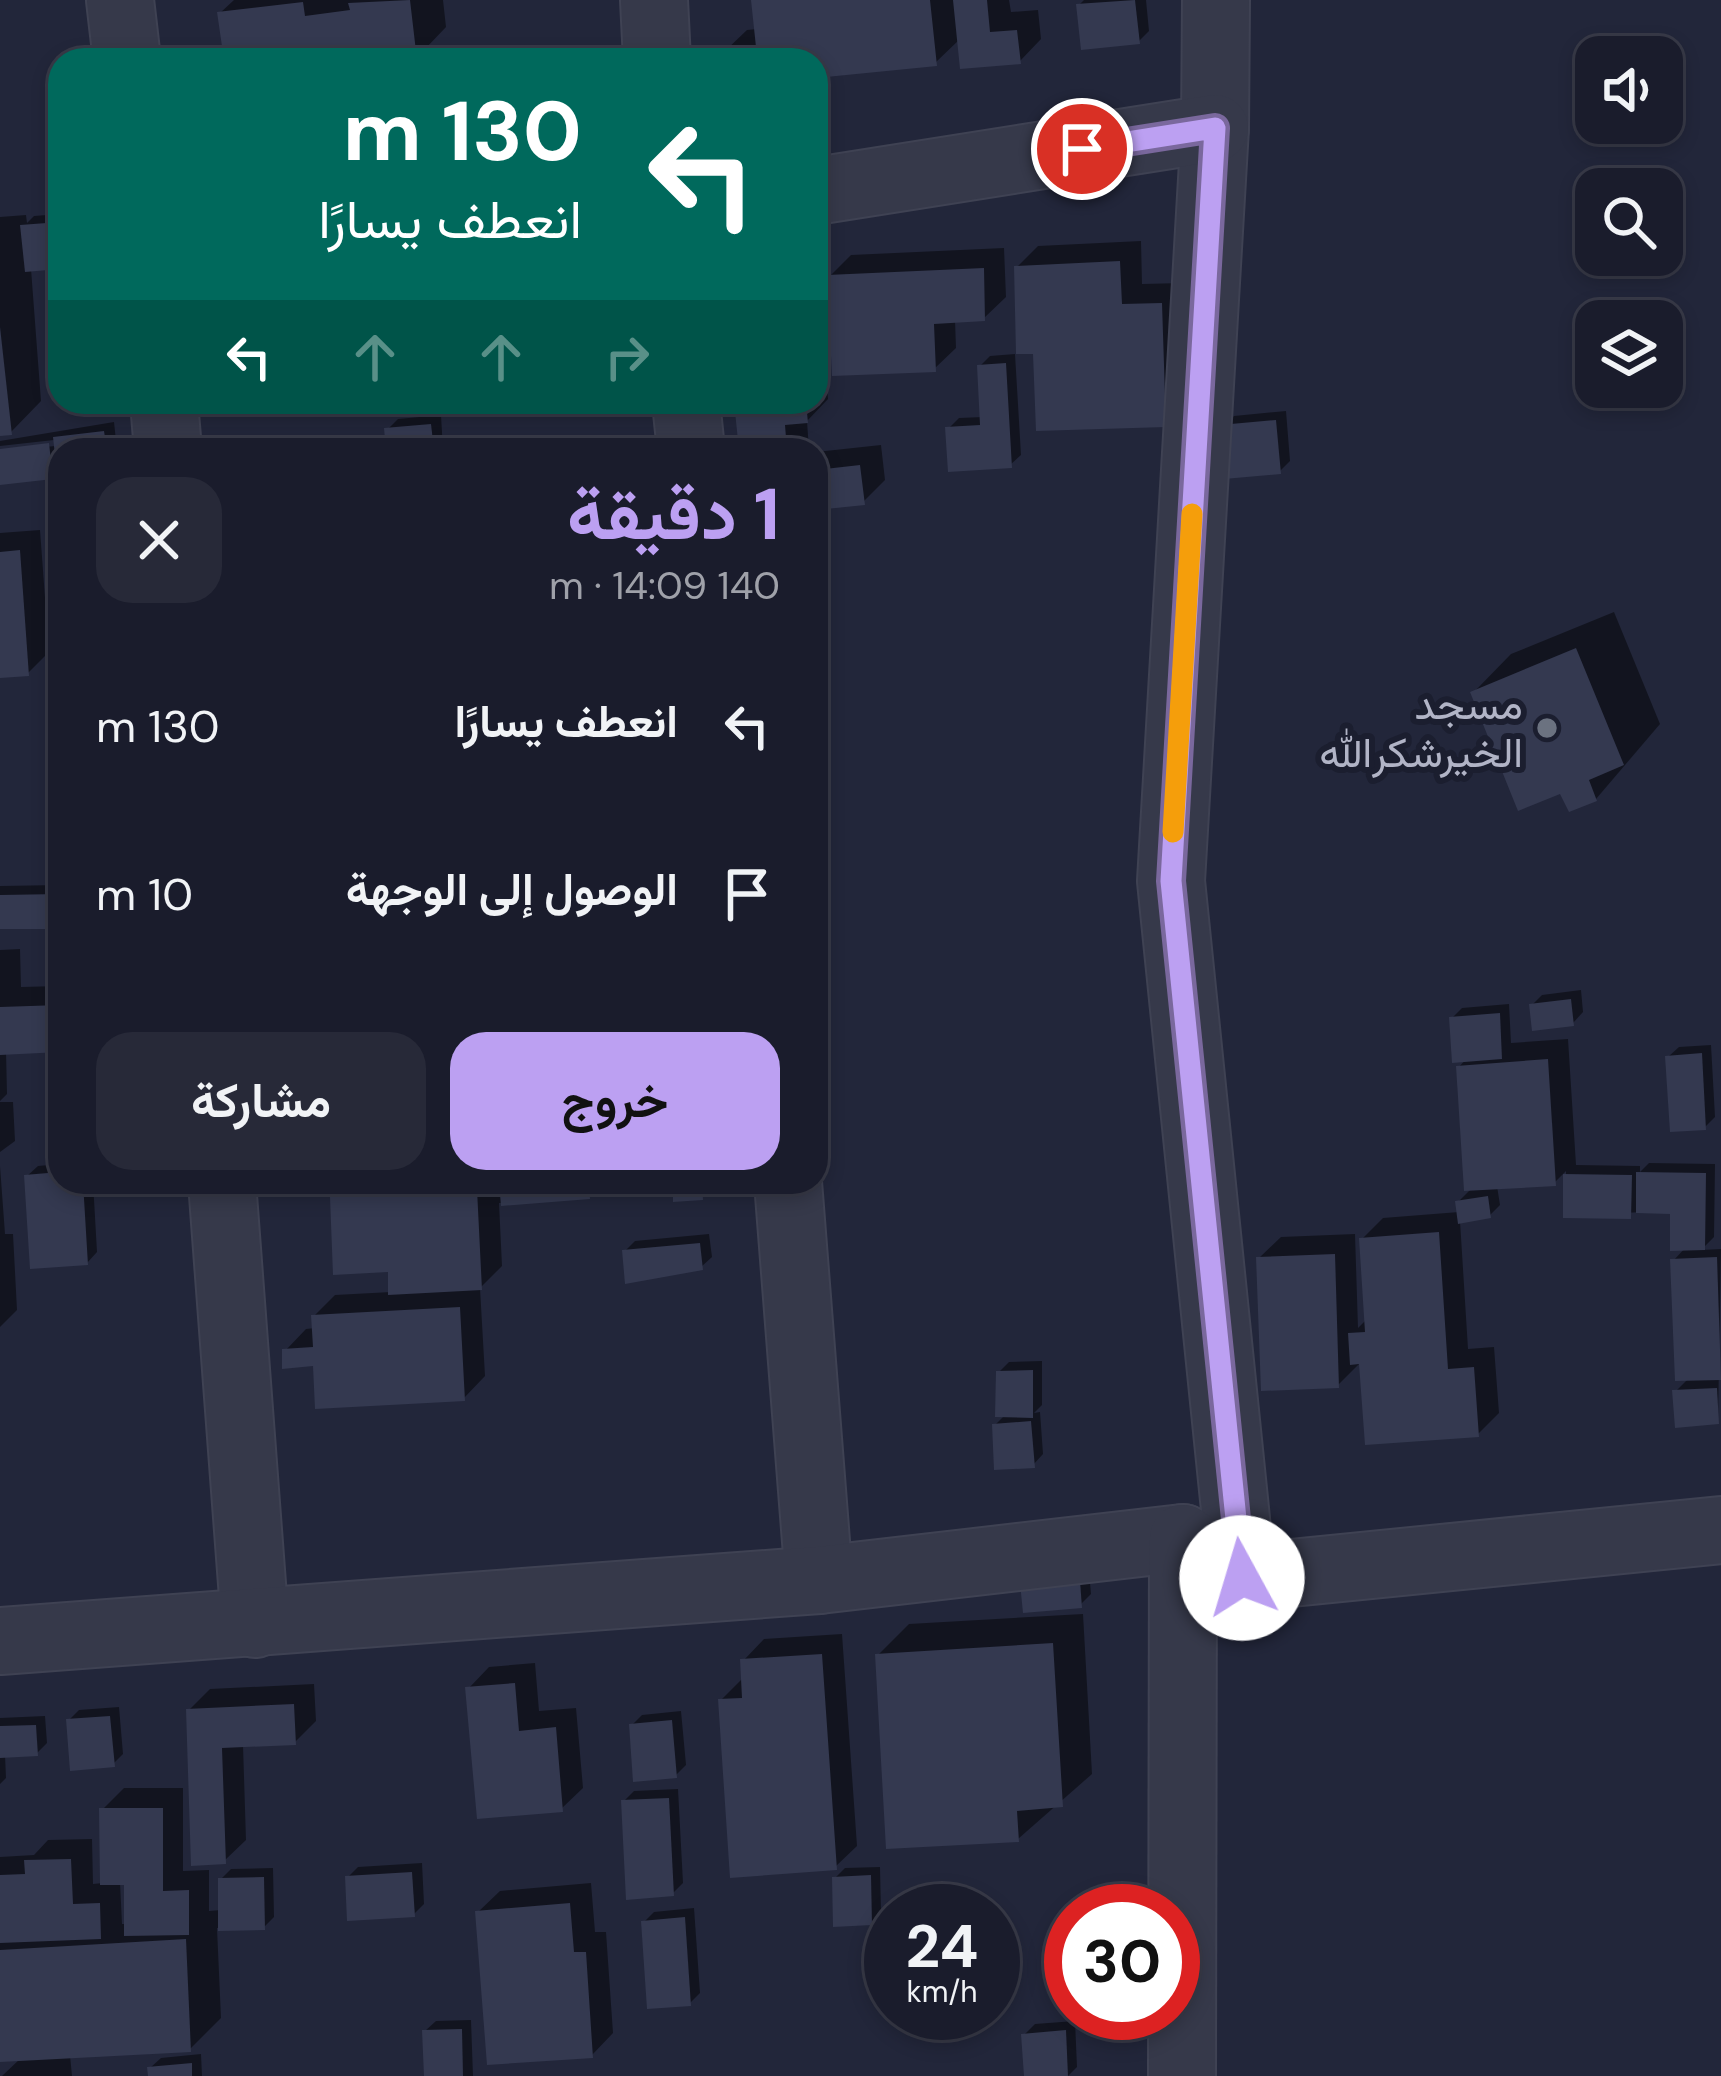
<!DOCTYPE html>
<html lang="ar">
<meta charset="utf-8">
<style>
:root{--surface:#1a1c2c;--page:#272938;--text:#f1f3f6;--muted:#9fa1a9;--line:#383a48;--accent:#bca0f2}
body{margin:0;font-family:"DM Sans",Vazirmatn,sans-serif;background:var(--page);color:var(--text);direction:rtl;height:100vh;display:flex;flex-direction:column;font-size:45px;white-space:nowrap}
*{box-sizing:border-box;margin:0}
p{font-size:39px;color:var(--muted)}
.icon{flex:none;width:66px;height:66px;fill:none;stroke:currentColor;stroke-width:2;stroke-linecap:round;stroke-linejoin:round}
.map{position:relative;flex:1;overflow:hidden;direction:ltr}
.details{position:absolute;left:48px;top:438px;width:780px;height:756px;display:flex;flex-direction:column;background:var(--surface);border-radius:36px;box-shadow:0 6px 18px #0003,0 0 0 3px var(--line);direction:rtl}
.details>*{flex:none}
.guide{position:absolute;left:48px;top:48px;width:780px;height:366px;border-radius:36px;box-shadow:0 6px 18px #0003,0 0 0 3px var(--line);direction:rtl;background:#00695c;color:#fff;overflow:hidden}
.buttons{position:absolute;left:1575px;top:36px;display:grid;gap:24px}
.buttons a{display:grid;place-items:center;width:108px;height:108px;border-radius:24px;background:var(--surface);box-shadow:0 6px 18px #0003,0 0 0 3px var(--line);font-size:60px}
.speed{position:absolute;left:864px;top:1884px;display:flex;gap:24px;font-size:60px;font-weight:700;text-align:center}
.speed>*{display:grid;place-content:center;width:156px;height:156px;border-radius:50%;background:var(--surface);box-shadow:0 6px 18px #0003,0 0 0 3px var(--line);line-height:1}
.speed small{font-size:30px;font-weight:400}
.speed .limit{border:18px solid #d22;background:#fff;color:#111}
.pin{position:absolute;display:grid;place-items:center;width:102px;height:102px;color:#fff;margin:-51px;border:6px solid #fff;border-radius:50%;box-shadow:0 3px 12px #0007}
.me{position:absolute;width:132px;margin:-66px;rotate:354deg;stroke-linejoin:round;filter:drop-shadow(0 0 9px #0008)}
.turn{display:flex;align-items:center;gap:42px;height:252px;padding:0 48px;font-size:54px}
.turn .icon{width:156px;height:156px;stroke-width:2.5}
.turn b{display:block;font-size:84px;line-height:102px}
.lanes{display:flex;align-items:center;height:114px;padding:0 48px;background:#0003;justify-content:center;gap:60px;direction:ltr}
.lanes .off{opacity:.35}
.round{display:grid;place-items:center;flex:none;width:126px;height:126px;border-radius:36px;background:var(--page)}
.overview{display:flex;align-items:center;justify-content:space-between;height:204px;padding:0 48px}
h1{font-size:72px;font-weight:700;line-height:90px;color:var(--accent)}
.primary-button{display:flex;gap:24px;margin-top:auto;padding:24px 48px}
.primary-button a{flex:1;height:138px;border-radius:36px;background:var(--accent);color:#111;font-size:48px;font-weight:700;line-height:138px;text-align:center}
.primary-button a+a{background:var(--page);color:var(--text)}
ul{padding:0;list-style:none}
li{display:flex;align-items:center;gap:36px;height:168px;padding:0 48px}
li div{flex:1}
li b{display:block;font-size:45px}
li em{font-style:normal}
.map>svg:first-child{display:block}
</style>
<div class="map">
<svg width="1721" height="2076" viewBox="0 0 1721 2076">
<rect width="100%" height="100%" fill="#22263a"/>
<g fill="#0007" fill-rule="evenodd">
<polygon points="234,0 443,0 446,27 426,48 427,60 227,60 220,13"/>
<polygon points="754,0 1009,0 1011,12 1038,10 1041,39 1020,61 960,39 935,63 816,75 816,60 726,60 725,51 747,30 757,29"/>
<polygon points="1084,0 1146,0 1149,31 1138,42 1079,5"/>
<polygon points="60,214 60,266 31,269 41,401 11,432 0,433 0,217 26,215 27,223 34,216"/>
<polygon points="1141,241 1142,284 1183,283 1165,424 1035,351 1017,267 1038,246"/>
<polygon points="1004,248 1006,297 984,318 955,320 956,348 934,369 830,276 851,255"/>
<polygon points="1015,354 1021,455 1010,465 949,428 959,418 983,417 980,366 990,356"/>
<polygon points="825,359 828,399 807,421 809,450 742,450 737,402 816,402 816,360"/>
<polygon points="1286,411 1290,461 1280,471 1223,426 1234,416"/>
<polygon points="441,415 443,450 389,450 388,429 398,419"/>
<polygon points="114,422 117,450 60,450 60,473 59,468 52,476 0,482 0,452 64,445 63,439 0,446 0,441"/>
<polygon points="881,445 885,480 863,502 816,507 816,452"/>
<polygon points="40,530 49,652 28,673 0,675 0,533"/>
<polygon points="1614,612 1660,724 1596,799 1562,790 1473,693 1511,654"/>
<polygon points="60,885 60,926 0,926 0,886"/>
<polygon points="20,949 21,987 60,986 60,1049 6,1051 7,1094 0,1101 0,950"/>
<polygon points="1581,990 1583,1012 1573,1023 1532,1005 1542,995"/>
<polygon points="1509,1004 1511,1043 1568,1039 1576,1165 1640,1166 1640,1172 1649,1163 1715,1164 1714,1237 1701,1250 1721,1249 1718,1421 1675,1392 1689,1378 1673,1261 1686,1247 1673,1211 1566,1215 1566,1171 1554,1183 1497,1186 1500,1205 1490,1215 1460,1221 1468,1349 1494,1347 1499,1413 1478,1434 1362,1361 1338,1385 1259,1258 1281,1237 1355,1234 1358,1328 1367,1319 1362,1239 1383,1218 1459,1212 1458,1202 1472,1188 1459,1067 1466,1059 1452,1018 1462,1008"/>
<polygon points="1711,1045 1715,1117 1705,1127 1668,1057 1679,1047"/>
<polygon points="0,1102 13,1102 15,1141 0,1152"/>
<polygon points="60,1164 60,1182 93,1182 97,1252 87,1263 27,1176 38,1166"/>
<polygon points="0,1166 5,1234 13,1234 17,1310 0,1327"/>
<polygon points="277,1182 603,1182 589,1196 499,1203 502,1266 480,1288 485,1376 464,1398 285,1351 306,1329 315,1328 314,1316 335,1295 391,1292 391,1269 333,1198 346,1184"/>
<polygon points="676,1182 712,1182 712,1187 702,1197"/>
<polygon points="709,1234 712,1257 701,1267 625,1251 635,1241"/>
<polygon points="1042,1361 1042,1405 1034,1413 1040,1412 1043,1454 1033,1465 995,1425 1006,1414 999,1372 1009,1362"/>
<polygon points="1088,1559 1091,1594 1080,1605 1026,1610"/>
<polygon points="1083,1614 1092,1774 1018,1839 878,1655 909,1624"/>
<polygon points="842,1634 857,1846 835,1867 721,1700 742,1679 743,1661 764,1639"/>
<polygon points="535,1663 539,1711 576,1708 583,1788 561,1809 468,1689 489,1667"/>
<polygon points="314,1684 316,1721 295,1742 243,1745 246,1840 224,1861 189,1710 210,1689"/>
<polygon points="119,1707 123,1754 113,1764 69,1720 79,1710"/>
<polygon points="681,1711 686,1765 676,1775 632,1725 642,1715"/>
<polygon points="45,1716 47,1743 37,1753 5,1755 6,1778 0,1784 0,1718"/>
<path d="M124 1788H183V1871L209 1870V1911L221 1910V1879L231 1869 273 1868 274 1917 264 1927 217 1928 221 2018 190 2049 70 2055 72 2076H2L21 2058 0 2059V1857L34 1855 48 1840 92 1839 93 1884 103 1883 102 1810ZM120 1882H127V1924H122Z"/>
<polygon points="678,1789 683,1883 672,1894 624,1801 634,1791"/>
<polygon points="422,1863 424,1904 414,1914 348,1877 358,1867"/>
<polygon points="880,1867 881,1912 871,1922 835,1878 845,1868"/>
<polygon points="591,1883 595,1932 606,1932 613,2033 592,2055 478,1912 500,1891"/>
<polygon points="694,1908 700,1993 690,2003 644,1922 654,1912"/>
<polygon points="471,2020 473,2076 427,2076 425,2031 436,2021"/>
<polygon points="1075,2021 1077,2067 1068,2076 1027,2076 1024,2035 1035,2024"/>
<polygon points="201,2054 202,2076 151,2076 150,2068 161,2058"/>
</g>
<g fill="#343950">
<polygon points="410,0 417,60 224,60 217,12 303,2 305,16 350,10 348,3"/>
<polygon points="751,0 930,0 937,66 816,78 816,60 723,60 722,50 756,47"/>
<polygon points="953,0 987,0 990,32 1017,30 1021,64 960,69"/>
<polygon points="1135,0 1140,44 1081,50 1076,4"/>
<polygon points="60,222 60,269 25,272 20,225"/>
<polygon points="1120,261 1122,304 1162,303 1166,427 1036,431 1033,354 1016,354 1014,266"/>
<polygon points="984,268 985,321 934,324 936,372 832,376 827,275"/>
<polygon points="0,327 12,435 0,436"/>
<polygon points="1006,363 1012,468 948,472 945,427 980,425 977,365"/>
<polygon points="253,402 384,402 384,408 253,414"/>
<polygon points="734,402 806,402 808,423 785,425 787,450 739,450"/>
<polygon points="1276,420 1281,474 1224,479 1220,425"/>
<polygon points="431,424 434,450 386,450 384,428"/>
<polygon points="104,431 107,450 60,450 57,473 53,437"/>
<polygon points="49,443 53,479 0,485 0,449"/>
<polygon points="860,465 865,505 816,510 816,470"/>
<polygon points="20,550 29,676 0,678 0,552"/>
<polygon points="1576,648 1624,765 1589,780 1597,801 1569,812 1560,794 1518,811 1470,692"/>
<polygon points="60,894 60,929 0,929 0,895"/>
<polygon points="1571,999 1574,1026 1532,1031 1529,1004"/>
<polygon points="60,1005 60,1052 0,1055 0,1007"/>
<polygon points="1500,1013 1502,1059 1452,1063 1449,1017"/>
<polygon points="1702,1053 1706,1130 1670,1132 1665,1056"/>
<polygon points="1548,1059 1556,1186 1464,1191 1456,1066"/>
<polygon points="60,1172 60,1182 83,1182 88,1265 30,1269 24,1175"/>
<polygon points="1636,1172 1706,1173 1705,1250 1670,1251 1670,1214 1636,1213"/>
<polygon points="1563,1174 1632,1175 1631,1219 1563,1218"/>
<polygon points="274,1182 387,1182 387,1186 275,1190"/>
<polygon points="499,1182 589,1182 590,1199 501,1206"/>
<polygon points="673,1182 702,1182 703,1200 673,1202"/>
<polygon points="477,1189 482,1290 388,1295 388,1272 333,1275 330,1197"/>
<polygon points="1488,1196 1491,1218 1458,1224 1455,1201"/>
<polygon points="1439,1232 1448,1369 1474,1367 1479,1437 1365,1445 1359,1364 1350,1365 1348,1333 1365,1332 1359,1238"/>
<polygon points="700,1243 703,1270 625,1284 622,1250"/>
<polygon points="1335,1254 1339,1388 1261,1391 1256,1257"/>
<polygon points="1717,1257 1721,1380 1675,1381 1670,1259"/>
<polygon points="460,1307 465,1401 315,1409 313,1366 282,1369 282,1349 313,1347 311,1315"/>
<polygon points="1033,1370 1033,1418 995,1417 996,1371"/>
<polygon points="1717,1388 1719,1424 1675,1428 1672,1390"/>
<polygon points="1031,1421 1035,1468 994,1470 992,1424"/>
<polygon points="1079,1567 1082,1608 1023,1613 1019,1573"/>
<polygon points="1053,1643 1063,1807 1017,1811 1019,1842 886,1849 875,1654"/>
<polygon points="822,1654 837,1870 730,1878 718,1699 742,1698 740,1659"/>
<polygon points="515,1683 519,1731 556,1727 563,1812 477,1819 465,1687"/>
<polygon points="294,1704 296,1745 222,1748 226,1864 191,1866 186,1709"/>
<polygon points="110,1716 115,1767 70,1771 66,1719"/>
<polygon points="672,1720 677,1778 633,1782 629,1724"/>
<polygon points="36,1725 38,1756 0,1758 0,1726"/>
<polygon points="669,1798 674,1896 626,1900 621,1800"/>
<polygon points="99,1808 163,1808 163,1891 189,1890 189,1935 124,1936 124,1885 100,1885"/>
<polygon points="71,1859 73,1904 100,1903 101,1939 0,1943 0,1875 25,1874 24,1860"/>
<polygon points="412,1872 415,1917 347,1921 345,1876"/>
<polygon points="871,1875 872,1925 833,1927 832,1877"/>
<polygon points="264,1877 265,1930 218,1931 218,1878"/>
<polygon points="570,1903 574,1952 586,1952 593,2058 487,2065 475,1911"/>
<polygon points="685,1917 691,2006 647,2009 641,1921"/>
<polygon points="186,1939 191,2052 0,2062 0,1950"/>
<polygon points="462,2029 463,2076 424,2076 422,2030"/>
<polygon points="1066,2030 1068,2076 1024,2076 1021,2034"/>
<polygon points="192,2063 192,2076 148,2076 147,2067"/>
</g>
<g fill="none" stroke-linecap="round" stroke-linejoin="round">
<defs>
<g id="minor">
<polyline points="120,0 127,60"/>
<polyline points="654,0 657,60"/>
<polyline points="1216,0 1215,128 1171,881 1242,1578"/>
<polyline points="816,191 1215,128"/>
<polyline points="164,402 168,450"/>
<polyline points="686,402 691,450"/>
<polyline points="222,1182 255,1624"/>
<polyline points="788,1182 819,1580"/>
<polyline points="0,1641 819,1580 1183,1538 1242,1578 1721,1530"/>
<polyline points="1182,2076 1183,1538"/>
</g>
</defs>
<use href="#minor" stroke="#3f4253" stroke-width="70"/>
<use href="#minor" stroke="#36394a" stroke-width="66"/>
</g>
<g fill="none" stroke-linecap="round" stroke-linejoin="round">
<defs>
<polyline id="route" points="1082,149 1215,128 1171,881 1242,1578"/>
</defs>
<use href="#route" stroke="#7a689d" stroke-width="30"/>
<use href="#route" stroke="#bca0f2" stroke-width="21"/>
<polyline stroke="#f59e0b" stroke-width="21" points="1173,832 1192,514"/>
</g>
<circle fill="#6b7280" stroke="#1b1e2f" stroke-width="4.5" cx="1547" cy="728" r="12"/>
<g text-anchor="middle" stroke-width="12" stroke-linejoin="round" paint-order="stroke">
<g font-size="42" fill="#b1b4c6" stroke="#1b1e2f" text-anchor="end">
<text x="1523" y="719">مسجد<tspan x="1523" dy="48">الخيرشكرالله</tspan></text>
</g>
</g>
</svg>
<div class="buttons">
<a><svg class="icon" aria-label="sound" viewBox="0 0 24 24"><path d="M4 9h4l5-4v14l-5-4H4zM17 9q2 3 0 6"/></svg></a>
<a><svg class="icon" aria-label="search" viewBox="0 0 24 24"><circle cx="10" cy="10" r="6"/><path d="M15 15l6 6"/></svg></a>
<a><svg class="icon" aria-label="layers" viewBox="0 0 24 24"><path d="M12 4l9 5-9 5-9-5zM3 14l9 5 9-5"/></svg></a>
</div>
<div class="speed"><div>24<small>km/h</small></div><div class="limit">30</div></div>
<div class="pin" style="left:1082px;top:149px;background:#d93025"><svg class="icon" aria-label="arrive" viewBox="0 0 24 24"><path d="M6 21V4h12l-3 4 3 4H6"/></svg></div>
<svg class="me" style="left:1242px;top:1578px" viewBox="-20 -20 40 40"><circle r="19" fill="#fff"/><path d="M0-13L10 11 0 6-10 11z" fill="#bca0f2"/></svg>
<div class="guide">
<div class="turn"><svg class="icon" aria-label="left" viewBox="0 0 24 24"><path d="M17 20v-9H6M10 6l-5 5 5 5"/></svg><div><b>130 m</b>انعطف يسارًا</div></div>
<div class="lanes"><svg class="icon" aria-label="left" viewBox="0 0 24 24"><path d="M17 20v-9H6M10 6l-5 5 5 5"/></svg><svg class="icon off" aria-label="ahead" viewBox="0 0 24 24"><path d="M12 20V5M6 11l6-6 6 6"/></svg><svg class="icon off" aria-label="ahead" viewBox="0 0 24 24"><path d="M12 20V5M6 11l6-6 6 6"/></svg><svg class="icon off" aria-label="right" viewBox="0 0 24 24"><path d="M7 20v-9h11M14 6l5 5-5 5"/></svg></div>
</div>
<section class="details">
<div class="overview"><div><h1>1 دقيقة</h1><p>140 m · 14:09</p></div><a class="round"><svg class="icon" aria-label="close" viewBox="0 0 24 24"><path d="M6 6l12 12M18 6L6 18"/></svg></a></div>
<ul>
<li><svg class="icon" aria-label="left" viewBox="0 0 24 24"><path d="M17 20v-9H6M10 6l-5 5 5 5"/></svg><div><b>انعطف يسارًا</b></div><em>130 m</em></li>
<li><svg class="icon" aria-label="arrive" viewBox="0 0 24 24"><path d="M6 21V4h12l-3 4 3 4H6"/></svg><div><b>الوصول إلى الوجهة</b></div><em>10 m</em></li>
</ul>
<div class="primary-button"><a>خروج</a><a>مشاركة</a></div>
</section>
</div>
